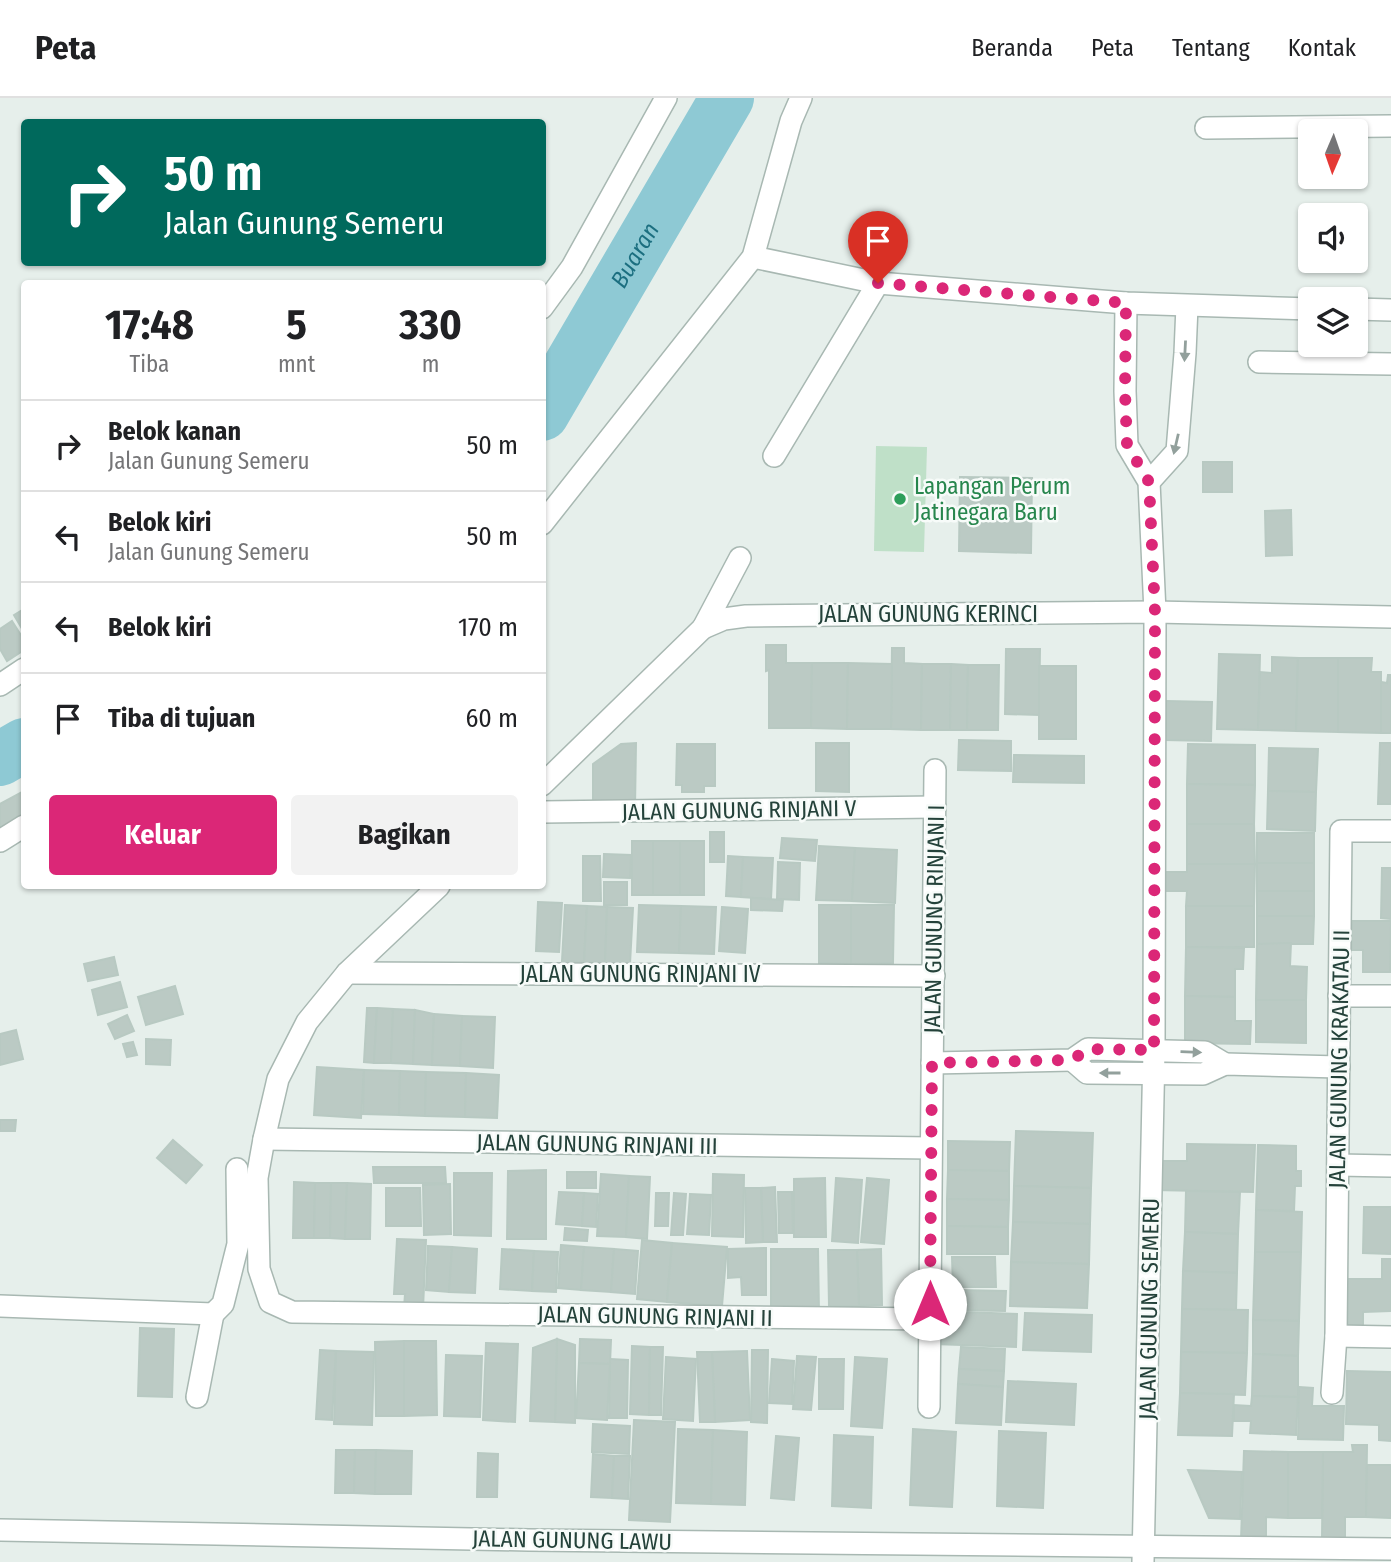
<!DOCTYPE html>
<html lang="id">
<style>
:root{--surface:#fff;--page:#f2f2f2;--text:#202124;--muted:#757577;--line:#e0e0e0;--accent:#db2777}
body{margin:0;font-family:"Fira Sans Condensed",sans-serif;background:var(--page);color:var(--text);height:100vh;display:flex;flex-direction:column;font-size:26px;white-space:nowrap}
*{box-sizing:border-box;margin:0}
p{font-size:23px;color:var(--muted)}
.icon{flex:none;width:38px;height:38px;fill:none;stroke:currentColor;stroke-width:2;stroke-linecap:round;stroke-linejoin:round}
.map{position:relative;flex:1;overflow:hidden}
.details{position:absolute;left:21px;top:182px;width:525px;height:609px;display:flex;flex-direction:column;background:var(--surface);border-radius:7px;box-shadow:0 2px 5px #0004}
.details>*{flex:none}
.top-card{position:absolute;left:21px;top:21px;width:525px;height:147px;border-radius:7px;box-shadow:0 2px 5px #0004;background:#00695c;color:#fff;overflow:hidden}
.needle{width:46px;rotate:182deg}
.buttons{position:absolute;left:1298px;top:21px;display:grid;gap:14px}
.buttons a{display:grid;place-items:center;width:70px;height:70px;border-radius:7px;background:var(--surface);box-shadow:0 2px 5px #0004;font-size:35px}
.pin{position:absolute;display:grid;place-items:center;width:60px;height:60px;color:#fff;margin:-72px -30px;border-radius:50% 50% 50% 0;rotate:-45deg;box-shadow:0 0 7px #0007}
.pin .icon{rotate:45deg}
.me{position:absolute;width:77px;margin:-38px;rotate:0deg;stroke-linejoin:round;filter:drop-shadow(0 0 5px #0008)}
.turn{display:flex;align-items:center;gap:24px;height:147px;padding:0 28px;font-size:32px}
.turn .icon{width:91px;height:91px;stroke-width:2.5}
.turn b{display:block;font-size:49px;line-height:60px}
.eta{display:flex;justify-content:space-evenly;align-items:center;height:119px;text-align:center}
.eta b{font-size:42px;font-weight:700;line-height:49px}
.cta{display:flex;gap:14px;margin-top:auto;padding:14px 28px}
.cta a{flex:1;height:80px;border-radius:7px;background:var(--accent);color:#fff;font-size:28px;font-weight:700;line-height:80px;text-align:center}
.cta a+a{background:var(--page);color:var(--text)}
ul{padding:0;list-style:none}
li{display:flex;align-items:center;gap:21px;height:91px;padding:0 28px;border-top:2px solid var(--line)}
li div{flex:1}
li b{display:block;font-size:26px}
li em{font-style:normal}
header{display:flex;align-items:center;gap:42px;box-sizing:border-box;height:98px;padding:0 35px;background:var(--surface);border-bottom:2px solid var(--line)}
header strong{font-size:33px}
nav{display:flex;gap:38px;margin-inline-start:auto;font-size:24px}
.map>svg:first-child{display:block}
</style>
<header>
<strong>Peta</strong>
<nav><a>Beranda</a><a>Peta</a><a>Tentang</a><a>Kontak</a></nav>
</header>
<div class="map">
<svg width="1391" height="1464" viewBox="0 0 1391 1464">
<rect width="100%" height="100%" fill="#e6efeb"/>
<polygon fill="#bfe0c8" points="876,348 927,349 924,454 874,453"/>
<g fill="none" stroke-linecap="round" stroke-linejoin="round">
<g stroke="#8ec9d4" stroke-width="54">
<path id="s1" d="M542 316 727 0"/>
<polyline points="0,661 24,647"/>
</g>
</g>
<g fill="#bbcac4" stroke="#b8c9c2" stroke-width="2">
<rect x="1203" y="364" width="29" height="30"/>
<polygon points="960,379 1032,380 1031,455 959,453"/>
<polygon points="1291,412 1292,457 1266,458 1265,413"/>
<polygon points="24,511 24,534 14,517"/>
<polygon points="12,523 24,542 24,552 7,563 0,551 0,531"/>
<polygon points="766,547 786,547 786,565 812,565 811,630 769,630 769,572 766,573"/>
<polygon points="892,550 904,550 904,565 922,566 921,632 891,631"/>
<polygon points="1006,551 1040,551 1039,617 1005,616"/>
<polygon points="1219,556 1260,557 1258,632 1217,631"/>
<polygon points="1272,559 1298,560 1296,633 1258,632 1260,574 1272,575"/>
<polygon points="1298,560 1338,560 1338,634 1296,633"/>
<polygon points="1338,560 1372,560 1371,574 1381,574 1381,635 1338,634"/>
<polygon points="812,565 848,565 847,631 811,630"/>
<polygon points="848,565 892,566 891,631 847,631"/>
<polygon points="922,566 951,566 950,632 921,632"/>
<polygon points="951,566 968,567 967,632 950,632"/>
<polygon points="968,567 999,567 998,632 967,632"/>
<rect x="1039" y="568" width="37" height="73"/>
<polygon points="1388,577 1391,577 1391,635 1381,635 1381,584 1387,585"/>
<polygon points="1166,603 1212,604 1211,643 1165,642"/>
<polygon points="959,642 1011,643 1011,673 958,672"/>
<polygon points="636,645 635,710 593,708 593,666 621,646"/>
<polygon points="816,645 849,645 849,694 816,693"/>
<polygon points="1380,645 1391,645 1391,706 1378,706"/>
<polygon points="677,646 715,646 715,688 704,688 704,694 682,694 682,687 676,687"/>
<polygon points="1188,646 1255,647 1255,687 1187,686"/>
<polygon points="1269,650 1318,651 1316,694 1268,693"/>
<polygon points="1014,657 1084,658 1084,685 1013,684"/>
<polygon points="1187,686 1255,687 1254,726 1187,726"/>
<polygon points="1268,693 1316,694 1315,733 1267,731"/>
<polygon points="22,694 24,697 24,719 0,734 0,706"/>
<polygon points="1187,726 1254,726 1255,766 1187,766"/>
<rect x="710" y="734" width="14" height="30"/>
<rect x="1257" y="735" width="57" height="30"/>
<polygon points="782,740 817,742 815,763 780,760"/>
<rect x="632" y="743" width="21" height="54"/>
<rect x="653" y="743" width="27" height="54"/>
<rect x="680" y="743" width="24" height="54"/>
<polygon points="819,748 855,750 852,803 816,802"/>
<polygon points="855,750 897,752 895,805 852,803"/>
<polygon points="604,756 631,757 630,780 603,779"/>
<polygon points="583,758 600,758 601,803 583,803"/>
<polygon points="728,758 743,759 741,799 726,798"/>
<polygon points="743,759 773,760 771,801 741,799"/>
<polygon points="778,764 800,765 799,802 777,801"/>
<rect x="1257" y="765" width="57" height="28"/>
<polygon points="1187,766 1255,766 1254,808 1186,808 1187,793 1161,793 1161,774 1187,774"/>
<polygon points="1382,770 1391,770 1391,821 1381,820"/>
<rect x="604" y="784" width="23" height="23"/>
<rect x="1257" y="793" width="57" height="25"/>
<polygon points="751,800 783,802 782,813 751,812"/>
<polygon points="538,804 562,805 559,854 536,853"/>
<polygon points="565,807 587,808 584,864 562,863"/>
<polygon points="639,807 681,808 679,855 637,854"/>
<polygon points="819,807 851,807 851,866 819,865"/>
<polygon points="851,807 894,807 893,865 851,866"/>
<polygon points="587,808 607,809 605,865 584,864"/>
<polygon points="681,808 716,809 714,856 679,855"/>
<rect x="1186" y="808" width="68" height="41"/>
<polygon points="607,809 633,810 630,866 605,865"/>
<polygon points="722,809 748,811 745,855 719,853"/>
<polygon points="1257,818 1314,818 1313,846 1257,846"/>
<polygon points="1352,823 1391,823 1390,874 1363,874 1363,852 1352,852"/>
<polygon points="1291,845 1290,868 1307,869 1306,902 1256,902 1257,846"/>
<polygon points="1186,849 1244,850 1243,871 1235,871 1235,899 1185,898"/>
<polygon points="114,859 118,877 88,883 84,866"/>
<polygon points="120,884 127,909 98,917 92,892"/>
<polygon points="175,888 183,916 146,927 138,899"/>
<polygon points="1185,898 1235,899 1235,923 1251,923 1250,946 1185,945"/>
<polygon points="1256,902 1306,902 1306,945 1256,944"/>
<polygon points="367,910 377,910 374,965 364,964"/>
<polygon points="377,910 393,911 391,965 374,965"/>
<polygon points="393,911 415,912 413,966 391,965"/>
<polygon points="415,912 434,916 432,967 413,966"/>
<polygon points="434,916 462,918 460,968 432,967"/>
<polygon points="127,917 134,933 115,941 108,926"/>
<polygon points="462,918 495,919 493,970 460,968"/>
<polygon points="16,932 23,961 0,967 0,936"/>
<polygon points="146,941 171,942 170,967 146,966"/>
<polygon points="133,944 137,957 127,959 123,946"/>
<polygon points="317,969 364,972 361,1020 314,1017"/>
<polygon points="364,972 400,973 399,1017 363,1016"/>
<polygon points="400,973 426,974 425,1018 399,1017"/>
<polygon points="426,974 466,975 465,1019 425,1018"/>
<polygon points="466,975 499,977 497,1020 465,1019"/>
<polygon points="0,1022 16,1022 15,1033 0,1033"/>
<polygon points="1016,1033 1093,1035 1091,1090 1014,1088"/>
<polygon points="173,1042 202,1067 186,1085 157,1060"/>
<polygon points="948,1043 1010,1044 1009,1073 948,1072"/>
<polygon points="1187,1046 1255,1047 1253,1094 1154,1092 1155,1063 1187,1063"/>
<polygon points="1258,1047 1296,1048 1296,1073 1301,1073 1301,1088 1295,1088 1294,1113 1256,1112"/>
<polygon points="373,1069 445,1069 446,1085 374,1085"/>
<polygon points="546,1072 546,1141 507,1141 508,1073"/>
<polygon points="948,1072 1009,1073 1009,1102 947,1101"/>
<rect x="567" y="1074" width="29" height="16"/>
<polygon points="454,1075 492,1075 491,1138 454,1137"/>
<polygon points="601,1076 629,1078 626,1139 597,1138"/>
<polygon points="713,1076 744,1077 743,1139 712,1138"/>
<polygon points="629,1078 650,1079 647,1141 626,1139"/>
<polygon points="825,1080 826,1139 794,1139 794,1081"/>
<polygon points="836,1080 862,1082 858,1145 832,1143"/>
<polygon points="867,1080 889,1082 884,1146 861,1144"/>
<polygon points="294,1084 315,1085 314,1140 293,1140"/>
<polygon points="315,1085 331,1085 330,1140 314,1140"/>
<polygon points="331,1085 347,1085 345,1141 330,1140"/>
<polygon points="347,1085 371,1086 370,1141 345,1141"/>
<polygon points="450,1086 451,1136 424,1137 423,1087"/>
<polygon points="1014,1088 1091,1090 1090,1126 1013,1124"/>
<polygon points="775,1089 777,1144 763,1144 761,1090"/>
<polygon points="386,1090 420,1090 421,1128 386,1128"/>
<polygon points="745,1090 761,1090 763,1144 746,1145"/>
<polygon points="1186,1093 1240,1094 1238,1136 1185,1134"/>
<polygon points="559,1094 584,1095 582,1128 556,1126"/>
<polygon points="778,1094 792,1094 793,1135 779,1135"/>
<polygon points="584,1095 598,1096 596,1129 582,1128"/>
<polygon points="656,1095 669,1095 668,1128 655,1128"/>
<polygon points="674,1095 686,1096 683,1137 671,1137"/>
<polygon points="690,1096 711,1097 709,1137 687,1136"/>
<polygon points="947,1101 1009,1102 1008,1129 947,1128"/>
<polygon points="1364,1109 1391,1109 1391,1156 1363,1155"/>
<polygon points="1256,1112 1302,1114 1301,1154 1255,1154"/>
<polygon points="1013,1124 1090,1126 1089,1166 1011,1164"/>
<polygon points="947,1128 1008,1129 1008,1156 947,1156"/>
<polygon points="565,1130 588,1132 587,1143 564,1142"/>
<polygon points="1185,1134 1238,1136 1237,1175 1183,1173"/>
<polygon points="397,1141 426,1142 423,1211 404,1210 405,1196 394,1196"/>
<polygon points="642,1142 672,1145 667,1204 637,1201"/>
<polygon points="672,1145 727,1149 722,1208 667,1204"/>
<polygon points="561,1147 584,1149 581,1192 558,1190"/>
<polygon points="428,1148 452,1149 449,1194 426,1192"/>
<polygon points="452,1149 477,1151 475,1195 449,1194"/>
<polygon points="584,1149 614,1151 611,1194 581,1192"/>
<polygon points="766,1150 766,1197 742,1197 741,1179 728,1180 728,1151"/>
<polygon points="502,1151 534,1153 532,1193 500,1191"/>
<polygon points="614,1151 638,1153 635,1196 611,1194"/>
<polygon points="771,1151 818,1151 819,1216 771,1216"/>
<polygon points="881,1151 882,1207 859,1208 857,1152"/>
<polygon points="828,1152 857,1152 859,1208 829,1208"/>
<polygon points="534,1153 558,1154 556,1194 532,1193"/>
<polygon points="1255,1154 1301,1154 1299,1223 1253,1222"/>
<polygon points="952,1159 995,1159 996,1189 953,1189"/>
<polygon points="1382,1161 1391,1161 1391,1213 1363,1214 1363,1236 1347,1236 1346,1181 1382,1181"/>
<polygon points="1011,1164 1089,1166 1087,1210 1010,1208"/>
<polygon points="1183,1173 1237,1175 1236,1212 1182,1211"/>
<polygon points="957,1192 1006,1193 1005,1213 956,1212"/>
<polygon points="1182,1211 1248,1212 1247,1255 1181,1254"/>
<polygon points="936,1213 1017,1216 1016,1249 935,1246"/>
<polygon points="1025,1215 1092,1217 1091,1254 1023,1252"/>
<polygon points="1253,1222 1299,1223 1298,1258 1253,1256"/>
<polygon points="140,1230 174,1231 172,1299 138,1298"/>
<polygon points="557,1241 575,1247 575,1325 555,1324"/>
<polygon points="557,1241 555,1324 530,1323 533,1250"/>
<polygon points="580,1241 611,1242 610,1266 579,1265"/>
<polygon points="404,1243 436,1243 437,1317 404,1318"/>
<polygon points="404,1243 404,1318 376,1318 375,1244"/>
<polygon points="486,1245 518,1246 515,1324 483,1322"/>
<polygon points="632,1248 650,1249 649,1317 630,1316"/>
<polygon points="650,1249 663,1249 661,1317 649,1317"/>
<polygon points="961,1249 1005,1251 1004,1273 959,1271"/>
<polygon points="320,1252 336,1253 332,1322 316,1321"/>
<polygon points="752,1252 768,1252 767,1325 751,1324"/>
<polygon points="336,1253 374,1254 372,1327 334,1326"/>
<polygon points="747,1253 750,1322 715,1324 712,1254"/>
<polygon points="697,1254 712,1254 715,1324 700,1324"/>
<polygon points="1181,1254 1247,1255 1245,1297 1180,1295"/>
<polygon points="1253,1256 1298,1258 1298,1299 1252,1298"/>
<polygon points="446,1257 482,1258 480,1319 444,1318"/>
<polygon points="797,1258 816,1259 811,1312 793,1311"/>
<polygon points="666,1259 696,1261 693,1323 663,1321"/>
<polygon points="855,1259 887,1261 882,1330 851,1328"/>
<polygon points="610,1261 628,1262 627,1320 609,1320"/>
<polygon points="772,1261 794,1263 792,1306 769,1305"/>
<polygon points="819,1261 844,1261 843,1311 819,1311"/>
<polygon points="579,1265 610,1266 607,1322 576,1320"/>
<polygon points="959,1271 1004,1273 1003,1289 958,1286"/>
<polygon points="1347,1273 1391,1274 1391,1343 1379,1342 1379,1327 1346,1326"/>
<polygon points="1008,1283 1076,1286 1074,1327 1006,1324"/>
<polygon points="958,1286 1003,1289 1001,1327 956,1325"/>
<polygon points="1299,1289 1313,1290 1312,1308 1344,1308 1343,1342 1298,1341"/>
<polygon points="1180,1295 1234,1296 1232,1338 1178,1337"/>
<polygon points="1252,1298 1298,1299 1296,1337 1250,1335 1251,1323 1234,1323 1234,1307 1251,1308"/>
<polygon points="634,1322 675,1324 670,1424 629,1422"/>
<polygon points="593,1326 630,1328 629,1356 592,1354"/>
<polygon points="678,1331 713,1332 711,1406 676,1405"/>
<polygon points="913,1331 956,1334 952,1409 910,1407"/>
<polygon points="713,1332 747,1334 745,1407 711,1406"/>
<polygon points="999,1333 1046,1335 1043,1410 997,1408"/>
<polygon points="834,1337 873,1339 871,1410 832,1408"/>
<polygon points="776,1338 799,1340 794,1402 771,1400"/>
<polygon points="1352,1347 1367,1347 1366,1419 1345,1419 1345,1440 1322,1440 1323,1354 1353,1354"/>
<polygon points="336,1352 355,1352 354,1395 335,1395"/>
<polygon points="355,1352 376,1352 375,1396 354,1395"/>
<polygon points="376,1352 412,1353 411,1396 375,1396"/>
<polygon points="1244,1353 1288,1354 1288,1420 1266,1419 1266,1442 1241,1442"/>
<polygon points="1288,1354 1323,1354 1322,1420 1288,1420"/>
<polygon points="478,1355 498,1356 497,1399 477,1399"/>
<polygon points="593,1356 614,1358 612,1400 591,1399"/>
<polygon points="614,1358 630,1358 628,1401 612,1400"/>
<polygon points="1367,1367 1391,1367 1391,1420 1366,1419"/>
<polygon points="1188,1372 1242,1374 1240,1421 1209,1420"/>
</g>
<g fill="none" stroke-linecap="round" stroke-linejoin="round">
<defs>
<g id="minor">
<polyline points="1206,30 1391,28"/>
<polyline points="753,159 878,185 1126,205 1311,211"/>
<polyline points="1126,205 1125,293 1127,347 1149,384 1155,514 1154,952 1143,1464"/>
<polyline points="542,210 572,169 666,0"/>
<polyline points="1356,211 1391,212"/>
<polyline points="1259,264 1391,266"/>
<polyline points="774,358 878,185"/>
<polyline points="1149,384 1177,353 1185,255 1187,208"/>
<polyline points="542,426 753,159 791,23 801,0"/>
<polyline points="703,530 724,521 746,518 1155,514 1391,519"/>
<polyline points="0,587 24,571"/>
<polyline points="542,687 703,530 740,460"/>
<polyline points="542,714 935,709"/>
<polyline points="0,743 24,728"/>
<polyline points="439,788 347,875 307,924 278,981 264,1041 257,1080 259,1171 270,1204 292,1214 930,1221"/>
<polyline points="347,875 934,878"/>
<polyline points="1339,898 1391,898"/>
<polyline points="1072,962 1087,975 1203,976 1225,966 1339,969"/>
<polyline points="932,965 1072,962 1088,951 1205,954 1225,966"/>
<polyline points="264,1041 931,1050"/>
<polyline points="1338,1067 1391,1068"/>
<polyline points="0,1208 213,1216 223,1206 238,1146 237,1071"/>
<polyline points="1336,1238 1391,1239"/>
<polyline points="1332,1295 1336,1238 1341,733 1391,733"/>
<polyline points="197,1299 213,1216"/>
<polyline points="929,1309 935,672"/>
<polyline points="0,1432 529,1442 1391,1451"/>
</g>
</defs>
<use href="#minor" stroke="#a8b8b2" stroke-width="24"/>
<use href="#minor" stroke="#fff" stroke-width="21"/>
</g>
<defs><path id="oneway-solid" d="M-6-.8H1V-3.2L6.5 0L1 3.2V.8H-6Z" transform="scale(1.75)"/></defs>
<g fill="#92a09c">
<use href="#oneway-solid" transform="translate(1185 253) rotate(93)"/>
<use href="#oneway-solid" transform="translate(1176 346) rotate(103)"/>
<use href="#oneway-solid" transform="translate(1191 954) rotate(2)"/>
<use href="#oneway-solid" transform="translate(1110 975) rotate(-180)"/>
</g>
<g fill="none" stroke-linecap="round" stroke-linejoin="round">
<polyline stroke="#db2777" stroke-width="12" stroke-dasharray="0 21.6" points="878,185 1126,205 1125,293 1127,347 1149,384 1155,514 1154,952 1088,951 1072,962 932,965 930,1206"/>
</g>
<circle fill="#2e9e5b" stroke="#f7fbf9" stroke-width="2.5" cx="900" cy="401" r="7"/>
<g text-anchor="middle" stroke-width="5" stroke-linejoin="round" paint-order="stroke">
<g font-size="23" fill="#27864d" stroke="#f7fbf9" text-anchor="start">
<text x="914" y="396">Lapangan Perum<tspan x="914" dy="26">Jatinegara Baru</tspan></text>
</g>
<g font-size="23" fill="#24423a" stroke="#f7fbf9">
<text x="928" y="524">JALAN GUNUNG KERINCI</text>
<text transform="translate(739 712) rotate(-1)" y="8">JALAN GUNUNG RINJANI V</text>
<text transform="translate(934 821) rotate(-89)" y="8">JALAN GUNUNG RINJANI I</text>
<text x="640" y="884">JALAN GUNUNG RINJANI IV</text>
<text transform="translate(1339 961) rotate(-89)" y="8">JALAN GUNUNG KRAKATAU II</text>
<text transform="translate(597 1046) rotate(1)" y="8">JALAN GUNUNG RINJANI III</text>
<text transform="translate(1149 1211) rotate(-89)" y="8">JALAN GUNUNG SEMERU</text>
<text transform="translate(655 1218) rotate(1)" y="8">JALAN GUNUNG RINJANI II</text>
<text transform="translate(572 1442) rotate(1)" y="8">JALAN GUNUNG LAWU</text>
</g>
<g font-size="24" font-style="italic" fill="#1c6f80" stroke="#f7fbf9">
<text dy="8" stroke="none"><textPath href="#s1" startOffset="184">Buaran</textPath></text>
</g>
</g>
</svg>
<div class="buttons">
<a><svg class="needle" viewBox="-14 -14 28 28"><path d="M0-13l5 13h-10z" fill="#e53935"/><path d="M0 13l5-13h-10z" fill="#757577"/></svg></a>
<a><svg class="icon" aria-label="sound" viewBox="0 0 24 24"><path d="M4 9h4l5-4v14l-5-4H4zM17 9q2 3 0 6"/></svg></a>
<a><svg class="icon" aria-label="layers" viewBox="0 0 24 24"><path d="M12 4l9 5-9 5-9-5zM3 14l9 5 9-5"/></svg></a>
</div>
<div class="pin" style="left:878px;top:185px;background:#d93025"><svg class="icon" aria-label="arrive" viewBox="0 0 24 24"><path d="M6 21V4h12l-3 4 3 4H6"/></svg></div>
<svg class="me" style="left:930px;top:1206px" viewBox="-20 -20 40 40"><circle r="19" fill="#fff"/><path d="M0-13L10 11 0 6-10 11z" fill="#db2777"/></svg>
<div class="top-card">
<div class="turn"><svg class="icon" aria-label="right" viewBox="0 0 24 24"><path d="M7 20v-9h11M14 6l5 5-5 5"/></svg><div><b>50 m</b>Jalan Gunung Semeru</div></div>
</div>
<section class="details">
<div class="eta">
<div><b>17:48</b><p>Tiba</p></div>
<div><b>5</b><p>mnt</p></div>
<div><b>330</b><p>m</p></div>
</div>
<ul>
<li><svg class="icon" aria-label="right" viewBox="0 0 24 24"><path d="M7 20v-9h11M14 6l5 5-5 5"/></svg><div><b>Belok kanan</b><p>Jalan Gunung Semeru</p></div><em>50 m</em></li>
<li><svg class="icon" aria-label="left" viewBox="0 0 24 24"><path d="M17 20v-9H6M10 6l-5 5 5 5"/></svg><div><b>Belok kiri</b><p>Jalan Gunung Semeru</p></div><em>50 m</em></li>
<li><svg class="icon" aria-label="left" viewBox="0 0 24 24"><path d="M17 20v-9H6M10 6l-5 5 5 5"/></svg><div><b>Belok kiri</b></div><em>170 m</em></li>
<li><svg class="icon" aria-label="arrive" viewBox="0 0 24 24"><path d="M6 21V4h12l-3 4 3 4H6"/></svg><div><b>Tiba di tujuan</b></div><em>60 m</em></li>
</ul>
<div class="cta"><a>Keluar</a><a>Bagikan</a></div>
</section>
</div>
